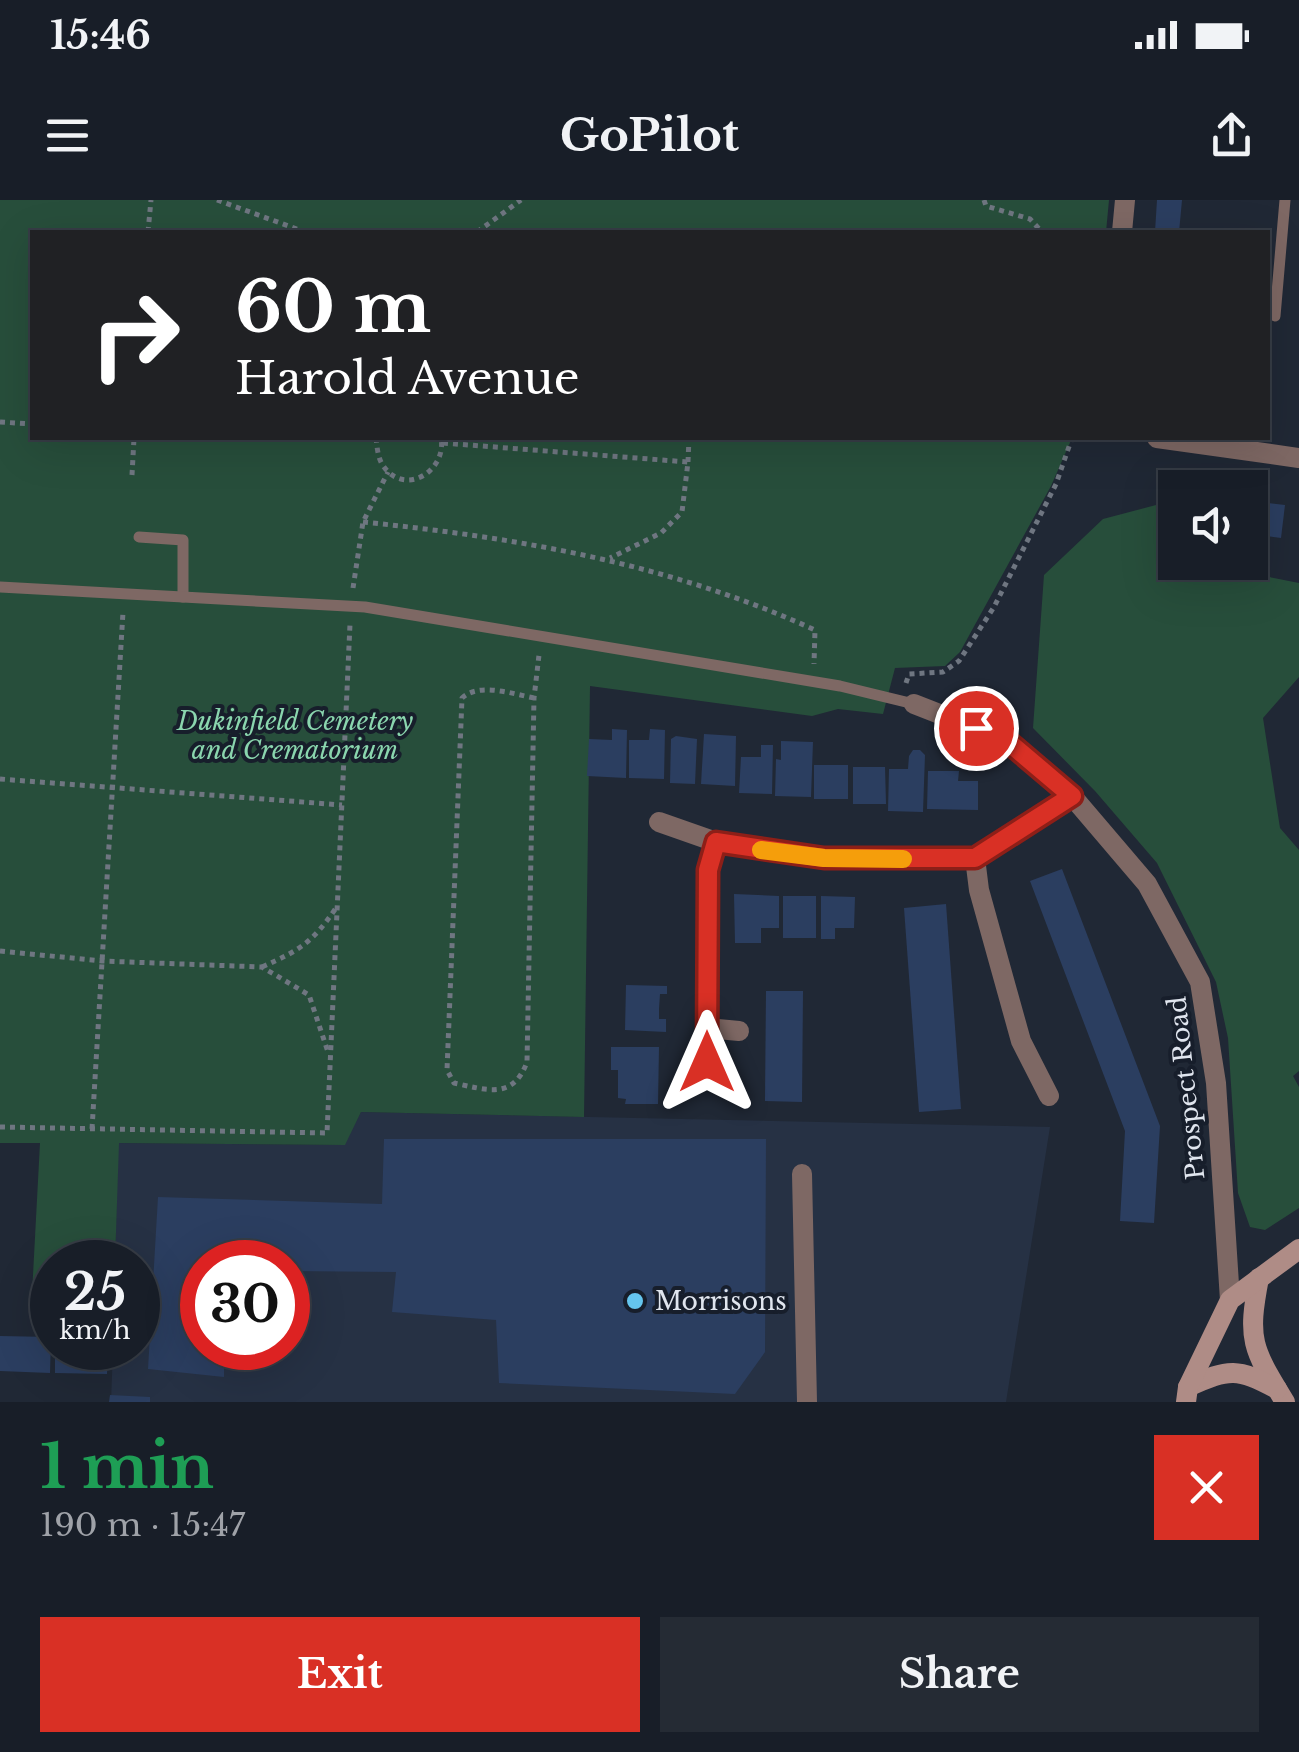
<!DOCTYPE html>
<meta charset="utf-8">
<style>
:root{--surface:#181e28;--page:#252b34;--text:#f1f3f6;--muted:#9fa2a8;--line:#363c45;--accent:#d93025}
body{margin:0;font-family:"Libre Baskerville",serif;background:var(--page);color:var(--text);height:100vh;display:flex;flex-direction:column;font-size:38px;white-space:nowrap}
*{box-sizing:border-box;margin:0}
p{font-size:32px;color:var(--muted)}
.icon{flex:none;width:55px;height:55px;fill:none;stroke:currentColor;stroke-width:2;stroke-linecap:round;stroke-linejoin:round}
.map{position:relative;height:1202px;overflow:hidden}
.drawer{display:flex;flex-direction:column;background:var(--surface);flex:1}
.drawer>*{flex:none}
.top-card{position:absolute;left:30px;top:30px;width:1240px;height:210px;border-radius:0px;box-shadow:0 10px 40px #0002,0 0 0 2px var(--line);background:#202124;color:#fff;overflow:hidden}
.tools{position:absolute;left:1158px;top:270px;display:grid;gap:20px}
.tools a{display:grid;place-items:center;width:110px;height:110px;border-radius:0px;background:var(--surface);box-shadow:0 10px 40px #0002,0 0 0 2px var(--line);font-size:50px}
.speed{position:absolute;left:30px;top:1040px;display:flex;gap:20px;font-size:50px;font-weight:700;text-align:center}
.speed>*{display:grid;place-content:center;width:130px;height:130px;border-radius:50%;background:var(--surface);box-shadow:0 10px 40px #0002,0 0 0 2px var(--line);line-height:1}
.speed small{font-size:25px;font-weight:400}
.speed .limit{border:15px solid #d22;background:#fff;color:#111}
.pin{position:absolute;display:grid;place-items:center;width:85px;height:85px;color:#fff;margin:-42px;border:5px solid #fff;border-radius:50%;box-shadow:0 2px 10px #0007}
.me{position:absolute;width:110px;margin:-55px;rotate:0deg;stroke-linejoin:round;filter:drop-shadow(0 0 8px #0008)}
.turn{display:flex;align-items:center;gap:35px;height:210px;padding:0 40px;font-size:45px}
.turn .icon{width:130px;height:130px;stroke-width:2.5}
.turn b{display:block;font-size:70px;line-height:85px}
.round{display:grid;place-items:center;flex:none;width:105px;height:105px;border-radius:0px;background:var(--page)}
.head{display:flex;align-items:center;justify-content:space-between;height:170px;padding:0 40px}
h1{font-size:60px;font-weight:700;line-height:75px;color:#1e9e55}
.button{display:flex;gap:20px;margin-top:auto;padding:20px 40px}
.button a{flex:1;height:115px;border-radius:0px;background:var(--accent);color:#fff;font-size:40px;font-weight:700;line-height:115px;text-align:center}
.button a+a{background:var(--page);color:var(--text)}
.status{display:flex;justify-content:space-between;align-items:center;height:70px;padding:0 50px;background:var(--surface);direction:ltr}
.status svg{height:28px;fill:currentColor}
header{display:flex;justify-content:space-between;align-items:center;height:130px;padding:0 40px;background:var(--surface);font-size:45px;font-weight:700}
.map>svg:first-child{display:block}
</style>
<div class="status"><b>15:46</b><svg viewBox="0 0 49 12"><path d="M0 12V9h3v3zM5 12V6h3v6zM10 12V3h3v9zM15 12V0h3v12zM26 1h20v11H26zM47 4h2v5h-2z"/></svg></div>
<header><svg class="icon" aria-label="menu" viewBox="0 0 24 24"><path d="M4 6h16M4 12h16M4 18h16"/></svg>GoPilot<svg class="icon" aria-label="share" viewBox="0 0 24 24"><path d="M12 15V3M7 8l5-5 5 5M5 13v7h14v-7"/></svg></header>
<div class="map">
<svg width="1299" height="1202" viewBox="0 0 1299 1202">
<rect width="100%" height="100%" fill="#202835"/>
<path fill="#263144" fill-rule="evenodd" d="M361 912 1050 927 1006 1202H111L113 1148H138V1062H115L118 943 344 945ZM202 1062H288V1148H202Z"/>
<g fill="#274e3b">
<polygon points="0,0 1109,0 1106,32 32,32 32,238 1072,238 1051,286 960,452 945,466 895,468 883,514 838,509 812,516 590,486 584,917 361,912 345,945 119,943 115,1062 52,1062 52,1095 32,1094 40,943 0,943"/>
<polygon points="1175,300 1175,362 1219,363 1219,367 1299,383 1299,477 1263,518 1280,628 1299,650 1299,871 1293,876 1299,887 1299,1008 1265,1030 1250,1027 1238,993 1228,838 1216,782 1157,663 1095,591 1033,528 1044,375 1103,319"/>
</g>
<g fill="#2b3e60">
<polygon points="1157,0 1182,0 1179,32 1155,32"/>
<polygon points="1250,301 1285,305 1281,338 1250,334"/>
<polygon points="612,529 627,530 626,578 587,576 589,539 612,540"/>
<polygon points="650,529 665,530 664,579 629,578 629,540 649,540"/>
<polygon points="704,534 736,536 735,586 701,584"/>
<polygon points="676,536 697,539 695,584 670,583 671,539"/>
<polygon points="781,541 813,542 811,597 775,596 776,559 781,560"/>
<polygon points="761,545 773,545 772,594 739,593 741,557 761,557"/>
<polygon points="913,550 920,550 925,555 923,612 888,611 889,569 908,569 909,556"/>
<rect x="814" y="565" width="34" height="34"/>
<polygon points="853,567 885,567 886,604 853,604"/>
<polygon points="928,571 959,571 958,581 978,581 978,610 927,609"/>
<polygon points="1062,669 1160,926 1154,1023 1120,1021 1125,931 1030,681"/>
<polygon points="734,694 779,696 779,728 761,728 761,743 735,743"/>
<rect x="783" y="696" width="33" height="42"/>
<polygon points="821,696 855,697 854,728 835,728 835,739 821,739"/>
<polygon points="946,704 961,909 919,912 904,708"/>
<polygon points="626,785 667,786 667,794 660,794 659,809 659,819 666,819 666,832 625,830"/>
<polygon points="766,791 803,791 802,902 765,901"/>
<polygon points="611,847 659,847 658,904 625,904 626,899 618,898 618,870 611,870"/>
<polygon points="384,939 766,939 765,1152 735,1194 499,1183 496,1120 392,1112 396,1072 288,1071 288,1062 202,1062 202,1148 224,1148 224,1177 148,1169 158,997 382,1004"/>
<polygon points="0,1136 51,1137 50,1173 0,1171"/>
<polygon points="55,1148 108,1148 107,1174 55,1173"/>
<polygon points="110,1195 150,1197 150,1202 109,1202"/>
</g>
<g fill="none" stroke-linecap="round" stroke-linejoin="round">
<g stroke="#6f7681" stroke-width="5" stroke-dasharray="5 5" stroke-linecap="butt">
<polyline points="217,0 305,32"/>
<polyline points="984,0 986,6 1030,19 1042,32"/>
<polyline points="148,32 151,0"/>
<polyline points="477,32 521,0"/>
<polyline points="0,222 32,224"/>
<path d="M376 238C377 244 377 258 384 267 406 297 447 270 441 238"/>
<polyline points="443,243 688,262 682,312 661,333 610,358"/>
<polyline points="688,262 689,238"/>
<polyline points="132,275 134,238"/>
<path d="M363 322C520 338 670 364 815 430L814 464"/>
<polyline points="353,388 363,322 388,272"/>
<polyline points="906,483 909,474 943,472 959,461 994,407 1056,284 1072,238"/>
<path d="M534 498C513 494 479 482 462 498L447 870 454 883C487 890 513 900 527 862L534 498 539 455"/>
<polyline points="0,579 342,605"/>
<polyline points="0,751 102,761 262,767 309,795 328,852"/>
<path d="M262 767C300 750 312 743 336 708"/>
<polyline points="0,927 327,933 350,424"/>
<polyline points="92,929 123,412"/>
</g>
<g stroke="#7e6864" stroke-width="11">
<polyline points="1275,116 1285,0"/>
<polyline points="139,337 183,340 183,397"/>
<polyline points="0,387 365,407 840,486 914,504"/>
</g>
<g stroke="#7e6864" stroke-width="20">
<polyline points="1122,32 1125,0"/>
<polyline points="1157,238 1299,258"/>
<polyline points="914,504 1006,540 1072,596 1147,684 1200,782 1216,883 1230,1100"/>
<polyline points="659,622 716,642 824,657 975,658 1072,596"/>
<polyline points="975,658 979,690 1021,841 1049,896"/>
<polyline points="707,828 739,831"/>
<polyline points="707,862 707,670 716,642"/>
<polyline points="802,974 807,1202"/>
</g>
<g stroke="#af8c86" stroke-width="20">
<path d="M1259 1078C1247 1140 1252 1148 1285 1202"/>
<path d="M1188 1187C1230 1168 1237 1168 1277 1189"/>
<polyline points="1186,1202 1188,1187 1230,1100 1299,1049"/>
</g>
</g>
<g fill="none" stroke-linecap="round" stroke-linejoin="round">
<defs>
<polyline id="route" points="707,862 708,670 716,642 824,658 975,658 1072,596 1006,540 976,528"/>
</defs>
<use href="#route" stroke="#8d1f18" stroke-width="25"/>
<use href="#route" stroke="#d93025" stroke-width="18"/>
<polyline stroke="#f59e0b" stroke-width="18" points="761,650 824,658 903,659"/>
</g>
<circle fill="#65c5ee" stroke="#171e2b" stroke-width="4" cx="635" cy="1101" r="10"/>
<g text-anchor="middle" stroke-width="8" stroke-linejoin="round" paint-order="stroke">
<g font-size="25" font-style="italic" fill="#8ad6ae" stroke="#171e2b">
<text x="295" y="530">Dukinfield Cemetery<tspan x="295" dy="29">and Crematorium</tspan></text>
</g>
<g font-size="25" fill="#e0e5ee" stroke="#171e2b">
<text transform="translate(1186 888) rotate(-96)" y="9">Prospect Road</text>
</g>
<g font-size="25" fill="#e0e5ee" stroke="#171e2b" text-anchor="start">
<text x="655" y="1110">Morrisons</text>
</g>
</g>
</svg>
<div class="tools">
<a><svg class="icon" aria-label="sound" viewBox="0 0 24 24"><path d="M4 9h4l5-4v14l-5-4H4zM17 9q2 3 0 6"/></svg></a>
</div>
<div class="speed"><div>25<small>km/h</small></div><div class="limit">30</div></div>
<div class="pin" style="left:976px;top:528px;background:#d93025"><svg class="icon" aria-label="arrive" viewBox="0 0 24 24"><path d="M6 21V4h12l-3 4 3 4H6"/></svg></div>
<svg class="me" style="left:707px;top:862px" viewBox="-20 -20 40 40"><path d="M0-17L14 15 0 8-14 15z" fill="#d93025" stroke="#fff" stroke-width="4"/></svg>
<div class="top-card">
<div class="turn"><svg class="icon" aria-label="right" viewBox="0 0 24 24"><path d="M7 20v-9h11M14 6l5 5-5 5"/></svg><div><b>60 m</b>Harold Avenue</div></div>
</div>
</div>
<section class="drawer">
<div class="head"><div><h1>1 min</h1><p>190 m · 15:47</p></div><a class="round" style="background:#d93025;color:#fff"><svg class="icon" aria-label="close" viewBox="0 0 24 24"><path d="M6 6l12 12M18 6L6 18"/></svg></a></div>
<div class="button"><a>Exit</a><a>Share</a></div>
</section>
